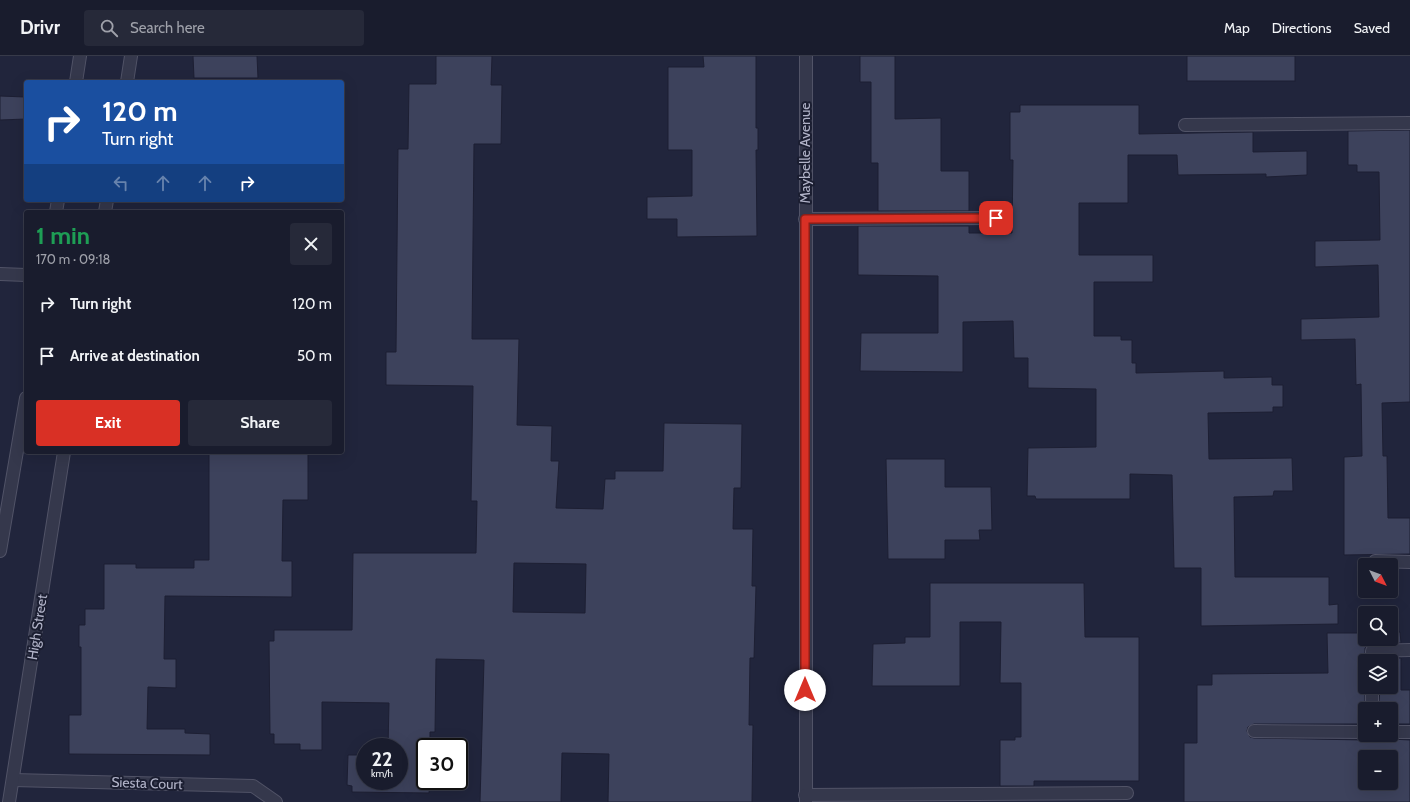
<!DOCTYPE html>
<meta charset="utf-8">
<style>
:root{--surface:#191c2d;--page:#262939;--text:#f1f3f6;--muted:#9fa1aa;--line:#373a49;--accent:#d93025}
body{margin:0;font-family:Cabin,sans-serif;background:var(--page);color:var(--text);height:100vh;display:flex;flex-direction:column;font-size:15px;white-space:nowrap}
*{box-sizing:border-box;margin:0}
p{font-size:13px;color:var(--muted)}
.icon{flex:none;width:22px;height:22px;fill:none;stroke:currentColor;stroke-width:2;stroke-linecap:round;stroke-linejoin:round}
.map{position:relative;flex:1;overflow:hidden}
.sheet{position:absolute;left:24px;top:154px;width:320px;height:244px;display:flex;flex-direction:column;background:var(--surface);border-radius:4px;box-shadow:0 4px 16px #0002,0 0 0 1px var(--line)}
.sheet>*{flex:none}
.guide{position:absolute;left:24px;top:24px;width:320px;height:122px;border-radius:4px;box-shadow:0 4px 16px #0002,0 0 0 1px var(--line);background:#1a4fa0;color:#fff;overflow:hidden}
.needle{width:26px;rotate:132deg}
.fabs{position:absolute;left:1358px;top:502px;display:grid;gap:8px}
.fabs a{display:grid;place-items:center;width:40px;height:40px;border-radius:4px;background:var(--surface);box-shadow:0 4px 16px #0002,0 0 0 1px var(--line);font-size:20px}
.speed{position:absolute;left:356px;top:682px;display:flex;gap:8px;font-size:20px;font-weight:700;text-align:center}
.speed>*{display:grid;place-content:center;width:52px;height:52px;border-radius:50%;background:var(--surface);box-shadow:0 4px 16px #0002,0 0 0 1px var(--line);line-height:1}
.speed small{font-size:10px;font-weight:400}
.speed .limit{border:2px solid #111;border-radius:6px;background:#fff;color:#111}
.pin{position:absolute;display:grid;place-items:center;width:34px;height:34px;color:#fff;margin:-17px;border-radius:8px;box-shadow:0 2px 6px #0006}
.me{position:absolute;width:44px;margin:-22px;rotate:0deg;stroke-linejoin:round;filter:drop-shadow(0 0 3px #0008)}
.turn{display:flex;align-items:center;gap:14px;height:84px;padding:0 12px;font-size:18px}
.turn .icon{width:52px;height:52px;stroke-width:2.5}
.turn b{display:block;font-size:28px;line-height:34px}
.lanes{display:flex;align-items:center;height:38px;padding:0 12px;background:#0003;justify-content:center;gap:20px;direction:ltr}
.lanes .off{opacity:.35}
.round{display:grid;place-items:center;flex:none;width:42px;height:42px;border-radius:4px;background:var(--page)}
.overview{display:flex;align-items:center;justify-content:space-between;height:68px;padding:0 12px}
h1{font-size:24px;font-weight:700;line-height:30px;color:#1e9e55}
.cta{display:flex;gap:8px;margin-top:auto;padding:8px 12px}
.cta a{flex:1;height:46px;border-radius:4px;background:var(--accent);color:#fff;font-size:16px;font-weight:700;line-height:46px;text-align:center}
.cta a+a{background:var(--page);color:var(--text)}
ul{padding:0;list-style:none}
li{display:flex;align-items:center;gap:12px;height:52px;padding:0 12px}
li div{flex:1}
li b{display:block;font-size:15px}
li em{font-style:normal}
header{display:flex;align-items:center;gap:24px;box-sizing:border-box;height:56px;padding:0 20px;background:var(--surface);border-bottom:1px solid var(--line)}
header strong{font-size:19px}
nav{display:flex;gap:22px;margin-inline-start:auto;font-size:14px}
.search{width:280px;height:36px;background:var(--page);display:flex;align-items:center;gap:10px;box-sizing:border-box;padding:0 14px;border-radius:4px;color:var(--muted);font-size:15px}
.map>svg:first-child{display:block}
</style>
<header>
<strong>Drivr</strong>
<div class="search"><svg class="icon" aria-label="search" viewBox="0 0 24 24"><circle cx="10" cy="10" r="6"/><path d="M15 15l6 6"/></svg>Search here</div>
<nav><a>Map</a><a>Directions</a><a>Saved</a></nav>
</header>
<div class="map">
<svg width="1410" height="746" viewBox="0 0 1410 746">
<rect width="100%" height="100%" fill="#21253c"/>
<g fill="#3d425c" stroke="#1d1f33" fill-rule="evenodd">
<polygon points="193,0 257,0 258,22 194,22"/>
<path d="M436 0H492L491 29H502L501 88H474L472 283H519L517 369 552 370 551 405H559L556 452 603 453 605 423H615V415H663L664 367 742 368 741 432H734L733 473H753L752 530H756L754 602H750L749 669H753L752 746H608L609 698 562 697 561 746H480L484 604 436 603 435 676H430V691H425V725H430L429 737 352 736V730L347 729 348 699H365V725H399V691H388L389 647 322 646V694H300V688H274V678H270L269 585H274V574H352L353 497H476L477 445H471L473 330 386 329V296H396L398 93H408L409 28H436ZM514 507 586 508 585 557 513 556Z"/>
<polygon points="703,0 756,0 756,72 758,72 758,94 756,94 757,180 677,181 677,163 647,163 647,141 692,140 692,94 668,94 668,11 704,11"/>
<polygon points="860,0 895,0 895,63 941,62 941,115 969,115 969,155 878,155 878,107 871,107 871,26 860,26"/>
<rect x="1187" y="0" width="108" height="25"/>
<polygon points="0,40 25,41 26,63 0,64"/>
<polygon points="1020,49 1139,49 1139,78 1253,76 1253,96 1307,95 1307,119 1266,121 1266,118 1178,119 1177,99 1128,99 1128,147 1079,147 1079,199 1153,199 1153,226 1094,226 1094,280 1121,280 1121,284 1132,284 1132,307 1136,307 1136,317 1224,315 1224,322 1272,321 1272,329 1283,329 1283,351 1273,351 1273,356 1208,357 1209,403 1292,402 1293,435 1274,435 1273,440 1234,441 1235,521 1329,521 1329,549 1338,548 1338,568 1201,570 1201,512 1174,512 1172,419 1130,418 1130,443 1036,443 1035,440 1027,440 1028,392 1096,391 1096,333 1028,332 1028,302 1014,302 1013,265 963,266 963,316 860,315 861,277 938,277 938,220 858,219 858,170 969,170 969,177 1012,177 1013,104 1010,104 1010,56 1020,56"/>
<polygon points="1410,74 1410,346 1382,347 1383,400 1387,400 1388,462 1410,462 1410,498 1344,499 1344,401 1362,400 1361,328 1356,329 1355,283 1301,284 1301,263 1379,261 1378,209 1315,211 1315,185 1380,184 1379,116 1357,116 1357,109 1348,109 1348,75"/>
<polygon points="209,396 308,396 308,444 283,444 282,505 292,505 292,541 165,540 164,603 176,603 176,632 148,631 147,673 185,673 185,677 210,678 210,699 69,698 69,659 81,659 81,591 79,591 79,569 85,569 85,553 104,553 104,508 136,508 136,512 194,512 194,504 209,504"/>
<polygon points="886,403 945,403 945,431 991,431 992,474 979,474 980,484 945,484 945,503 888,503"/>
<polygon points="930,527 1084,527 1085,581 1139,581 1139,725 1034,725 1034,730 1000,730 1000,684 1015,684 1015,681 1021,681 1021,627 1000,627 1001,566 960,566 960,630 872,630 873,588 905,587 905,581 930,581"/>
<path d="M1391 576H1400L1401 587 1372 588 1365 592V645L1369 652H1375L1379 645 1380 631H1391V605H1380V602H1401V634H1410V668H1391V653H1365V668H1254L1248 671 1247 675 1250 681 1254 682 1365 684 1372 679H1384L1391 683 1410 684V746H1184V687H1197V629H1212V618L1328 617 1327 577H1365V583H1391ZM1365 701H1391V727H1365Z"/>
</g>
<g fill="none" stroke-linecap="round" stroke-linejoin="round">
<defs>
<g id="minor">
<polyline points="806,0 806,746"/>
<polyline points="76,26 80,0"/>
<polyline points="127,26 131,0"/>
<polyline points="1185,69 1410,67"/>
<polyline points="56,156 58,144"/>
<polyline points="105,156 107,144"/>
<polyline points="805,163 996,162"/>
<polyline points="0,218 26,219"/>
<polyline points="0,495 26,342"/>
<polyline points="1375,505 1410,506"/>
<polyline points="1372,605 1372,595 1410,594"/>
<polyline points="1372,645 1372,631"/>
<polyline points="1254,675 1365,676"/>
<polyline points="1391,676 1410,676"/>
<polyline points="13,724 253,730 276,746"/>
<polyline points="805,739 1127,737"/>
<polyline points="9,746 64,396"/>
</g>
</defs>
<use href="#minor" stroke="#515367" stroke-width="14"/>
<use href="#minor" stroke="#35384c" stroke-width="12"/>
</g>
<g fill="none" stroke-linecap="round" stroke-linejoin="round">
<defs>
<polyline id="route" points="805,634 805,163 996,162"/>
</defs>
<use href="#route" stroke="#8d1f18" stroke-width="10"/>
<use href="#route" stroke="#d93025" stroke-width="7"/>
</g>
<g text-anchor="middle" stroke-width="4" stroke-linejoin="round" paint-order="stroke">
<g font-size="14" fill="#b1b3c8" stroke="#1b1e31">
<text transform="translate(805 97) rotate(-90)" y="5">Maybelle Avenue</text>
<text transform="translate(37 571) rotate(-81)" y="5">High Street</text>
<text transform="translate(147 727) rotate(2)" y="5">Siesta Court</text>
</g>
</g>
</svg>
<div class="fabs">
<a><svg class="needle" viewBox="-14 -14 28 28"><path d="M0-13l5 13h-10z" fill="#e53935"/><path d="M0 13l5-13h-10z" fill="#9fa1aa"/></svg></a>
<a><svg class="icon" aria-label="search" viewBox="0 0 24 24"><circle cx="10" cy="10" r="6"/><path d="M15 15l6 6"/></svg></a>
<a><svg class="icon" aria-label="layers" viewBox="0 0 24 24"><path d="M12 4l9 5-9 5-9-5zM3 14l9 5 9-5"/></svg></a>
<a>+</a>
<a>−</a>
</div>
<div class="speed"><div>22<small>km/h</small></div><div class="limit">30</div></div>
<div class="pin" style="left:996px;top:162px;background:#d93025"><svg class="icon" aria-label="arrive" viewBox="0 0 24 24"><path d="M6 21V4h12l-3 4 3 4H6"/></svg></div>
<svg class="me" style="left:805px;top:634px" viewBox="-20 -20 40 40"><circle r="19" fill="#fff"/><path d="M0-13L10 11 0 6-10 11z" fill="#d93025"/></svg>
<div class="guide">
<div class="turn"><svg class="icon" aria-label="right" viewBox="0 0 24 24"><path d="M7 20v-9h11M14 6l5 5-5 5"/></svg><div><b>120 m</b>Turn right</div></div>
<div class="lanes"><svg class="icon off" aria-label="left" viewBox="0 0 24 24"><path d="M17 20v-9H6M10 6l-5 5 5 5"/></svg><svg class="icon off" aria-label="ahead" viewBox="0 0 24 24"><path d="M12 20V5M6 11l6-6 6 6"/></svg><svg class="icon off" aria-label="ahead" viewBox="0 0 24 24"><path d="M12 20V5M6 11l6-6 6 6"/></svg><svg class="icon" aria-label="right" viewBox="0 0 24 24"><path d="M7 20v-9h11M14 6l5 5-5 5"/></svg></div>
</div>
<section class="sheet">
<div class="overview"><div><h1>1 min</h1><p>170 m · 09:18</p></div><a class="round"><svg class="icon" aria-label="close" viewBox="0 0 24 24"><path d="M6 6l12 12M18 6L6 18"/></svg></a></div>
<ul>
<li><svg class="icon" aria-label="right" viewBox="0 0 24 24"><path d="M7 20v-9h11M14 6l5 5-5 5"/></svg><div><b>Turn right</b></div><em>120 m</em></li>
<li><svg class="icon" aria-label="arrive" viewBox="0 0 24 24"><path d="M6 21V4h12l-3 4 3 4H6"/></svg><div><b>Arrive at destination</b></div><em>50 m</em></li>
</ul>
<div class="cta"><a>Exit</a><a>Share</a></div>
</section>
</div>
